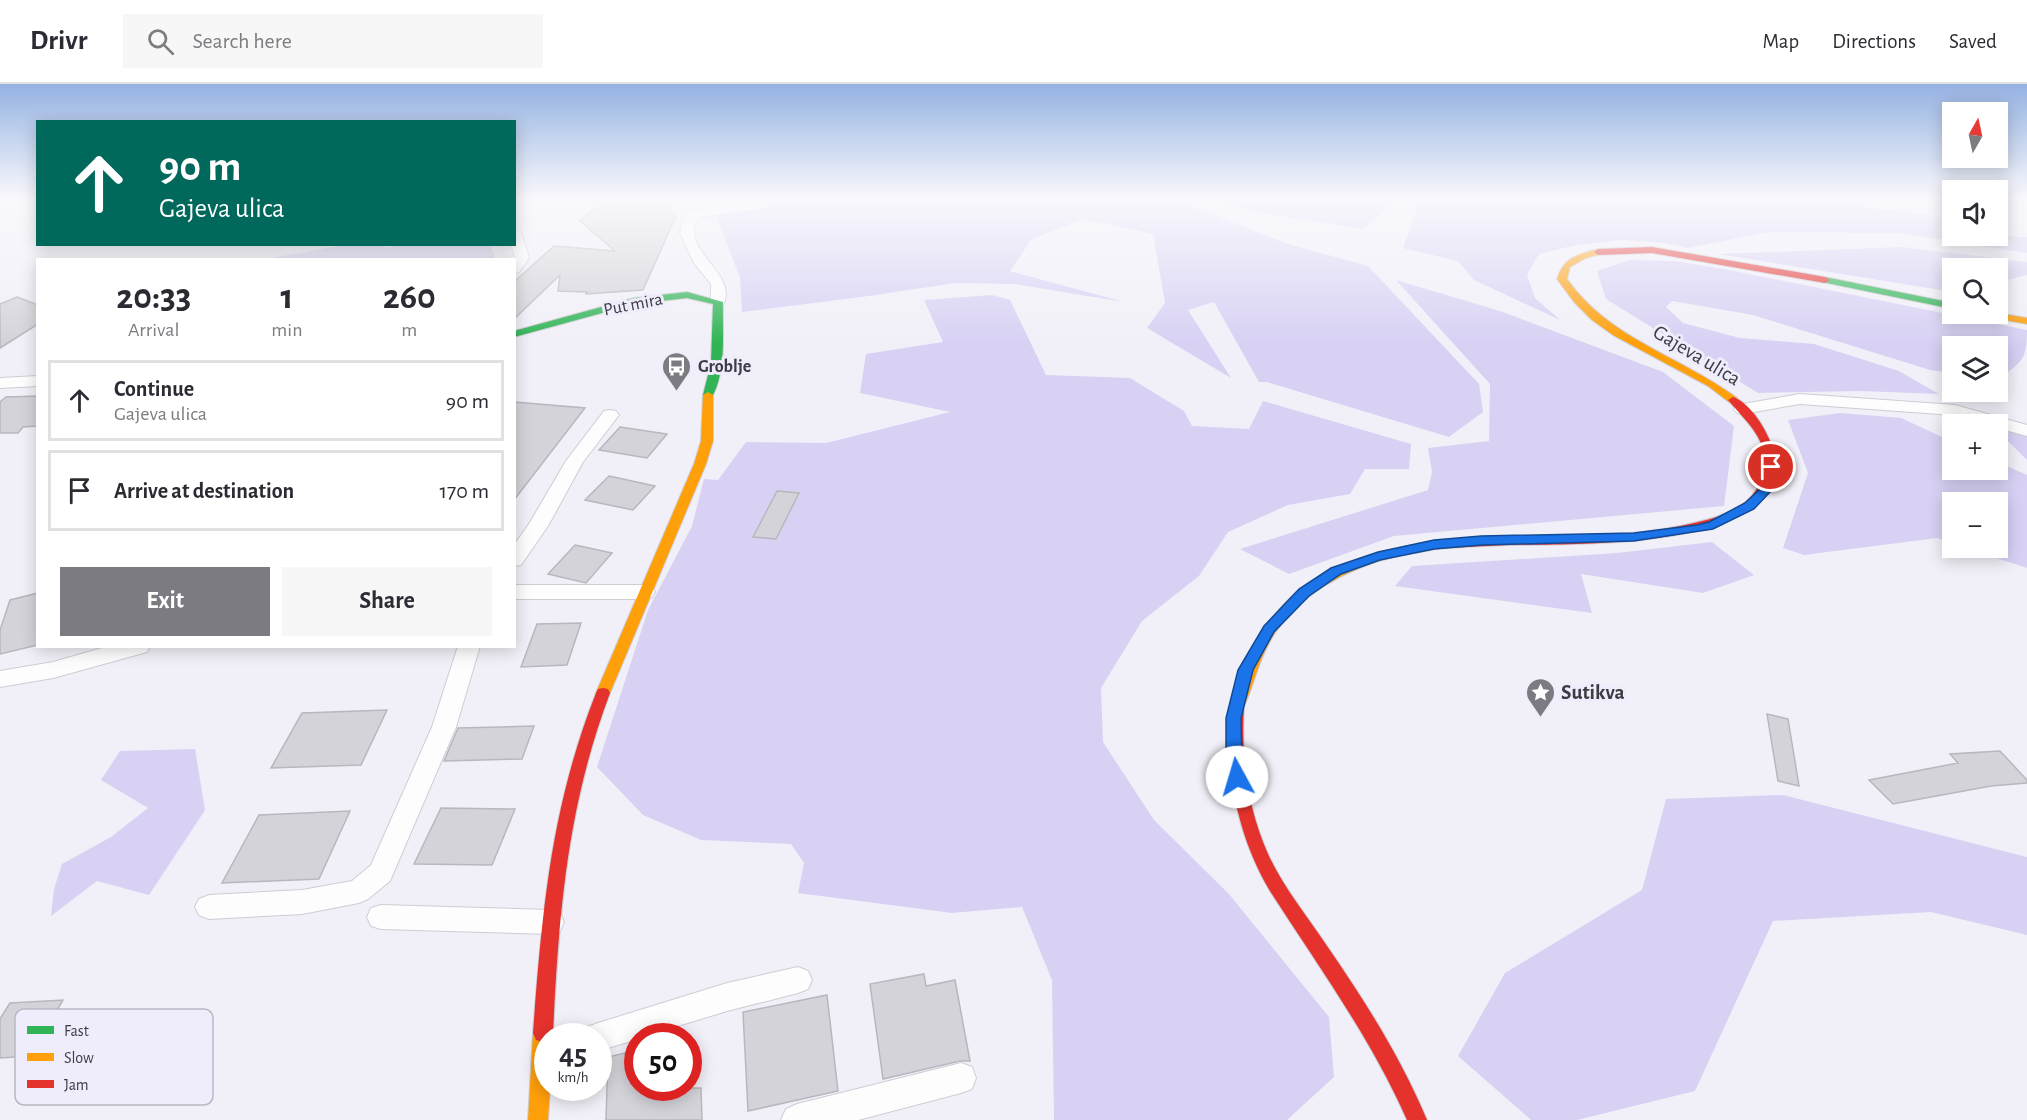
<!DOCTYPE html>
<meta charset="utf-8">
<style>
:root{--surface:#fff;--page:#f7f7f7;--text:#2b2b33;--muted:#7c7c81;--line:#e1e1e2;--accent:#7c7b82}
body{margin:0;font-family:"Alegreya Sans",sans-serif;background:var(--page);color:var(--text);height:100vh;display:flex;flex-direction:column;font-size:22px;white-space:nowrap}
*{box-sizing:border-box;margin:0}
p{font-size:20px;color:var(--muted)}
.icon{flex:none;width:33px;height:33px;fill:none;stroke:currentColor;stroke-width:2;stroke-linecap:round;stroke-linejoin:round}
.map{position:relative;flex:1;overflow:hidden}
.side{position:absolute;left:36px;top:174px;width:480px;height:390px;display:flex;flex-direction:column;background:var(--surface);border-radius:0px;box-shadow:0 3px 15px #0003}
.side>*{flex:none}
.top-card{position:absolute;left:36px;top:36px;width:480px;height:126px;border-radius:0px;box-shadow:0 3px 15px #0003;background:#00695c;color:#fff;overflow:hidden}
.needle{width:39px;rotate:9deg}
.controls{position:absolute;left:1942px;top:18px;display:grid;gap:12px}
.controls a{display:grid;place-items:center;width:66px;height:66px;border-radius:0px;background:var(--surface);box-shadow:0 3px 15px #0003;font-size:30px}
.speed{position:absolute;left:534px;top:939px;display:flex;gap:12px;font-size:30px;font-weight:700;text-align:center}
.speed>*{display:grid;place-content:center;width:78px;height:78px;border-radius:50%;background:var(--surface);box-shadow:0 3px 15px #0003;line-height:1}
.speed small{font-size:15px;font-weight:400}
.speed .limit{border:9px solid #d22;background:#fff;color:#111}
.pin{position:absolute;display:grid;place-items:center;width:51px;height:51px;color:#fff;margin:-26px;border:3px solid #fff;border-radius:50%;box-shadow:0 2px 6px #0007}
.me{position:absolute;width:66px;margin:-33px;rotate:354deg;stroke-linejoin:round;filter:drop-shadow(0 0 4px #0008)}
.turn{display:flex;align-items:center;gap:21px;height:126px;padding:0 24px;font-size:27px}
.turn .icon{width:78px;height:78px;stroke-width:2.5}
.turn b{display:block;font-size:42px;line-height:51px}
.eta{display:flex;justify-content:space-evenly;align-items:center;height:102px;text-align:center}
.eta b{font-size:36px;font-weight:700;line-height:42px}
.button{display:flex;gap:12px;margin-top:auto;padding:12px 24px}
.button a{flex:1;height:69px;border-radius:0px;background:var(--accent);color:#fff;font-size:24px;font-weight:700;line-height:69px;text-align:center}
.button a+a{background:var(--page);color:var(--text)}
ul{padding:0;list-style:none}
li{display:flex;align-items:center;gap:18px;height:81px;margin:0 12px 9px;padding:0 12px;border:3px solid var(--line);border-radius:0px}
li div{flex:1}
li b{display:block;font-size:22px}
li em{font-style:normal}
header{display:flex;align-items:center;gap:36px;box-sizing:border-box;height:84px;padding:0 30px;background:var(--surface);border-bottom:2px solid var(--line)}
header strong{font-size:28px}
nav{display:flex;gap:33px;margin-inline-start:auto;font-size:21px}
.search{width:420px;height:54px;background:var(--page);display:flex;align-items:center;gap:15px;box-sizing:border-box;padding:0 21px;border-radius:0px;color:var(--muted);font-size:22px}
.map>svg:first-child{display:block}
</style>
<header>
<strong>Drivr</strong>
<div class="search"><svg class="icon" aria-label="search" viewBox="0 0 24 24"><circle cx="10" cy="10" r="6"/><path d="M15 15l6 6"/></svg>Search here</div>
<nav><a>Map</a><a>Directions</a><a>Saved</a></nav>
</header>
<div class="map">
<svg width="2027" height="1036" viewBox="0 0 2027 1036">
<rect width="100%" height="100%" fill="#f1f0f8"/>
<g fill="#d8d1f4">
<polygon points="806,114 1171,114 1288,160 1368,182 1479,300 1483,328 1449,353 1267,298 1259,298 1214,218 1188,226 1231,294 1147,244 1165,219 1153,150 1083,135 1031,156 1010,187 1124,218 1014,200 955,199 869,212 742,228 740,193 715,130"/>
<polygon points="1211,114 1399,114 1362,145 1250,127"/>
<polygon points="1437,114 1791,114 1936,132 1953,137 1953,152 1998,152 1998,148 2018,153 2027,153 2027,169 1899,149 1768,148 1688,164 1665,159 1621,156 1576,161 1539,170 1527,191 1535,214 1560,236 1474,196 1458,177 1403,164 1418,121"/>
<polygon points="345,161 384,161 385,164 401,160 490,161 495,172 493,176 265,175"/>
<polygon points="1902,163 2027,178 2027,191 1998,198 1998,184 1953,184 1953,208 1718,170"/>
<path d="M1629 176 1675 177 1724 185 2027 246C2027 276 2022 278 1998 295V262H1953V289L1930 286 1753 231 1672 217 1666 223 1683 239 1740 254 1814 260 1899 287 1939 310 1861 307 1758 309 1606 215 1597 187Z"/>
<polygon points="1396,196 1500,227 1663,288 1734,342 1724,422 1394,452 1289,490 1240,465 1428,406 1432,388 1428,364 1489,357 1490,300"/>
<polygon points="992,211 1010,216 1046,291 1130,294 1184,327 1192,342 1249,345 1263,317 1411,360 1409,385 1365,385 1350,410 1288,421 1228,448 1199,492 1142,537 1101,604 1103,658 1154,736 1229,810 1329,933 1334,993 1287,1036 1054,1036 1052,896 1022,823 952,829 798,809 804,779 791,760 701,756 643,731 597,683 648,526 692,442 704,395 718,396 746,358 826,359 950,328 860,309 866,270 943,258 924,216"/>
<polygon points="1840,329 1901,334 1953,358 1953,386 1998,386 1998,378 2027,391 2027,484 1966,464 1998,464 1998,418 1953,418 1953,459 1937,454 1804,471 1783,464 1808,389 1788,336"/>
<polygon points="1998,344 2027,351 2027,376 1998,347"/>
<polygon points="1712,458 1754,491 1703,509 1581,490 1592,529 1395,502 1412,482 1617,469"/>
<polygon points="195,665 205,726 149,811 97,797 51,832 54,805 62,780 111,753 148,724 101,696 120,667"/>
<polygon points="1783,711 2027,773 2027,851 1931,828 1773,837 1695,1007 1577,1036 1531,1036 1458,972 1505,889 1642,806 1666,715"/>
</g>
<g fill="#d4d3d9" stroke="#b8b7bd" stroke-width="1.5">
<polygon points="631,114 655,114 676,132 643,206 586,210 587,208 558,207 560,191 514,235 514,198 554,162 615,167 580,137 594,125"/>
<polygon points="17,213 38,221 38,240 0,264 0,220"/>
<polygon points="38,312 38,342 23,343 18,349 0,349 0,318 6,313"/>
<polygon points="514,318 585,324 514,416"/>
<polygon points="620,343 667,350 647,374 599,366"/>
<polygon points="609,392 655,402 633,426 585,416"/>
<polygon points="777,407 799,409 776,455 753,453"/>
<polygon points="575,461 612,469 586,499 548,490"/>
<polygon points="38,509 38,561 0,570 0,546 10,516"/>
<polygon points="581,539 567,581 521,583 537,540"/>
<polygon points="387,626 361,681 271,684 302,629"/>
<polygon points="1767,630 1788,635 1799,702 1778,697"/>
<polygon points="534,642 522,675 444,677 458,644"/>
<polygon points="2000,667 2027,696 2027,699 1991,702 1893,720 1869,696 1958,679 1950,670"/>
<polygon points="441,724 515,725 492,781 414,780"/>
<polygon points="350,727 319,795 222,799 259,731"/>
<polygon points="924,890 926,902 955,896 970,977 960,977 883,995 870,900"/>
<polygon points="827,911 838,1007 748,1027 743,928"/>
<polygon points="63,916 30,972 0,974 0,935 10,919"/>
<polygon points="638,966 638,1004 701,1004 702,1036 606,1036 608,973"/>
</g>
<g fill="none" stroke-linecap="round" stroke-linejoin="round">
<defs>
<g id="street">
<path d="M757 114H769V120L763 124 697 134C696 138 694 144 694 148 696 175 737 194 723 221H713L711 218V200L694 179 680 149 684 131 691 127 757 117Z"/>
<polygon points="514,144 521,148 529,174 519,188 514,189 515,174 511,160 514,160"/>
<polygon points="38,292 38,302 0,304 0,294"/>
<polygon points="1800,310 1955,321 2027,341 2027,352 1998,344 1998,340 1986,340 1954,331 1800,320 1743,330 1737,329 1734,325 1737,321 1743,320"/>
<polygon points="610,326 616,327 619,331 583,378 548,442 521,481 514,482 514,461 529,440 566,377 604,327"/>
<polygon points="514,501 645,501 652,503 655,508 652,513 645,515 514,515"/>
<polygon points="109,562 150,562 147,568 53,594 0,603 0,587 53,578"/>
<polygon points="458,562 480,562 456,643 390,797 368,815 359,819 302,830 209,835 199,831 195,823 199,815 209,811 302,806 352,797 371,781 432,643"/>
<polygon points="381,821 550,826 560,829 564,838 560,847 550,850 381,845 371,842 367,833 371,824"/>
<polygon points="798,883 808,887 812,896 808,905 798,909 727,927 645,952 638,952 638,955 598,967 598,952 583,952 587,943 598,939 727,899"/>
<polygon points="961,979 972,983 976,994 972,1005 961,1009 858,1036 781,1036 786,1025 797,1020"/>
</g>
<g id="fast">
<polygon points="1825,193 1953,219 1953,225 1822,198 1820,196"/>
<path d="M687 208 723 218C722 248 727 286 712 313H704L703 311 711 279 713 220 687 214 635 220 514 253V247L634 214Z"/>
</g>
<g id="slow">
<path d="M1598 165 1601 166V170L1586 174 1570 183 1567 195C1609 255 1680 272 1737 314V318H1729L1708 302 1613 251 1592 236 1574 218 1557 195C1564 173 1577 171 1598 165Z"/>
<polygon points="1998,229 2027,234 2027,240 1988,233 1983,230"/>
<polygon points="708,308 713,311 713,357 706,380 610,609 608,613 598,613 596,609 694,380 701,357 703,311"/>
<path d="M1434 457 1440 461 1439 464C1425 468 1411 469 1397 472 1347 484 1296 511 1270 557 1257 580 1253 605 1242 626H1232L1230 622C1267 506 1318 478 1434 457Z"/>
<polygon points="543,940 550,942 552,952 548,952 548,1004 550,1004 548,1036 528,1036 533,949 536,942"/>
</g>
<g id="jam">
<polygon points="1652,163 1825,193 1830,196 1825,199 1652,169 1598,171 1594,168 1598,165"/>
<path d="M1733 313C1749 318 1764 342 1770 357 1777 371 1777 382 1773 396 1754 465 1569 460 1511 461 1486 462 1460 463 1434 465L1428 461 1429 458 1444 456C1522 451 1602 458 1680 442 1698 438 1719 434 1736 425 1752 415 1763 400 1765 381 1767 354 1743 334 1728 316Z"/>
<path d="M603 604 608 605 610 609C567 723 559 828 553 949L551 952H548V956L543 958 536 956 533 949C542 828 551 723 596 609L598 605Z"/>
<path d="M1237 616 1242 618 1244 622C1241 672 1247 723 1268 770 1283 803 1307 832 1327 862 1365 917 1401 974 1427 1036H1407C1371 954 1318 882 1270 807 1237 751 1225 687 1230 622L1232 618Z"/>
</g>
</defs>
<use href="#street" stroke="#cecdd3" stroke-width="2"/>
<use href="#fast" stroke="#cecdd3" stroke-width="2"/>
<use href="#slow" stroke="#cecdd3" stroke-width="2"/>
<use href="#jam" stroke="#cecdd3" stroke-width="2"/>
<use href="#street" fill="#fdfdfe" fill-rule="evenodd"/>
<use href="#fast" fill="#30b455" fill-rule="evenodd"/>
<use href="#slow" fill="#ff9f0a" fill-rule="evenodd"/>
<use href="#jam" fill="#e5322d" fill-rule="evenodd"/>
</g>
<linearGradient id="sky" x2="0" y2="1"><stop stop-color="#95b2e2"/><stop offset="0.44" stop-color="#f9f8fc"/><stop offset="1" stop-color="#f9f8fc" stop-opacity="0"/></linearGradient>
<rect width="2027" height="259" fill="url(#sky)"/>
<polygon fill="#1a73e8" stroke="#114b97" stroke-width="1.5" points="1771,380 1777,383 1773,405 1754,425 1713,445 1634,457 1481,461 1434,465 1380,476 1341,490 1309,512 1274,548 1253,586 1241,634 1242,678 1245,693 1243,698 1237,700 1231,698 1226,678 1226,634 1238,586 1264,542 1299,505 1331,484 1378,468 1434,456 1481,452 1634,449 1697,441 1709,438 1745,419 1761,404 1765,383"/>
<defs>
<symbol id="bus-pin" viewBox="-11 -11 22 30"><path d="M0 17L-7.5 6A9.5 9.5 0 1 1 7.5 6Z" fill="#7c7b82" stroke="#efecfb"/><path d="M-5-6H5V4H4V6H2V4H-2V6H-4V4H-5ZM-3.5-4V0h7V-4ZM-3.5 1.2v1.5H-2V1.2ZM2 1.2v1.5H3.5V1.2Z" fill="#fff"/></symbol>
<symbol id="sight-pin" viewBox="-11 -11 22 30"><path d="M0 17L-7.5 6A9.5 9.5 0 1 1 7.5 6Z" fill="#7c7b82" stroke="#efecfb"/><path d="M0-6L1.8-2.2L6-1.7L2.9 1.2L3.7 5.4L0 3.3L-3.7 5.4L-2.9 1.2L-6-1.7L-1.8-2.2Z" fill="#fff"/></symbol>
</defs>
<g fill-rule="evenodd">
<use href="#bus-pin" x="660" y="266" width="33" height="45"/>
<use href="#sight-pin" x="1524" y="592" width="33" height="45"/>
</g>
<g text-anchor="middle" stroke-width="6" stroke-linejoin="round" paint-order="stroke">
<g font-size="18" fill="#3d3c42" stroke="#efecfb">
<text transform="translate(633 220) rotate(-11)" y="6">Put mira</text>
</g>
<g font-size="18" font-weight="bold" fill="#3d3c42" stroke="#efecfb" text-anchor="start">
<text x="698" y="288">Groblje</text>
</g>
<g font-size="21" fill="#3d3c42" stroke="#efecfb">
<text transform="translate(1697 271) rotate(31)" y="7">Gajeva ulica</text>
</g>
<g font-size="21" font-weight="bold" fill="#3d3c42" stroke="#efecfb" text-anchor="start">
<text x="1561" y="615">Sutikva</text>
</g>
</g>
<rect x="15" y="925" width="198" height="96" rx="9" fill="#efecfb" stroke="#bab7c4" stroke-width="1.5"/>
<rect x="27" y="942" width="27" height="8" fill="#30b455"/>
<rect x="27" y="969" width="27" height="8" fill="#ff9f0a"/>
<rect x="27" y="996" width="27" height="8" fill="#e5322d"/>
<g font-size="16" fill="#3d3c42">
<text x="64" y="952">Fast</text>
<text x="64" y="979">Slow</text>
<text x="64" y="1006">Jam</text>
</g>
</svg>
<div class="controls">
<a><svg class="needle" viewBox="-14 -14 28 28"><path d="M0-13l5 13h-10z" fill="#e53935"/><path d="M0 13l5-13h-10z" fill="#7c7c81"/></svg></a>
<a><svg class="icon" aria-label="sound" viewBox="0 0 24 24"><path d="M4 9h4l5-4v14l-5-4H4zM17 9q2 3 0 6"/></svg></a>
<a><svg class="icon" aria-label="search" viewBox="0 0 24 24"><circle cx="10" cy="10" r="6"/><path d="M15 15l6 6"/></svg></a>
<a><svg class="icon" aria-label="layers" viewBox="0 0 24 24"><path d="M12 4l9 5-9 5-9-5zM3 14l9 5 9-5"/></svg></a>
<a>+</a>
<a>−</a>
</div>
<div class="speed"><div>45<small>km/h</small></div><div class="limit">50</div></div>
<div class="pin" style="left:1771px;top:383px;background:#d93025"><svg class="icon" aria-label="arrive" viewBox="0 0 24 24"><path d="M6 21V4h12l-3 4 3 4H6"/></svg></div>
<svg class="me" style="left:1237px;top:693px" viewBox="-20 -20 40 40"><circle r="19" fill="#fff"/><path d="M0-13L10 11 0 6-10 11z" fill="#1a73e8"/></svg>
<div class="top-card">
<div class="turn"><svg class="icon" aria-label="ahead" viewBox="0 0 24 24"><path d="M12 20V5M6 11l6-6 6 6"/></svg><div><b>90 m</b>Gajeva ulica</div></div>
</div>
<section class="side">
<div class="eta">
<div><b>20:33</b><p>Arrival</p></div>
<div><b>1</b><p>min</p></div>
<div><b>260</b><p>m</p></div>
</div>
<ul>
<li><svg class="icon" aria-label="ahead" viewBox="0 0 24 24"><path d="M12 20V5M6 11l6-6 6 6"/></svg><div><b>Continue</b><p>Gajeva ulica</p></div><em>90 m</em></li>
<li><svg class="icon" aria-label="arrive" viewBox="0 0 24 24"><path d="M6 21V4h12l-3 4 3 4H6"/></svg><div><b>Arrive at destination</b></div><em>170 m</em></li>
</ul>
<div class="button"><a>Exit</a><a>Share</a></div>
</section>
</div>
